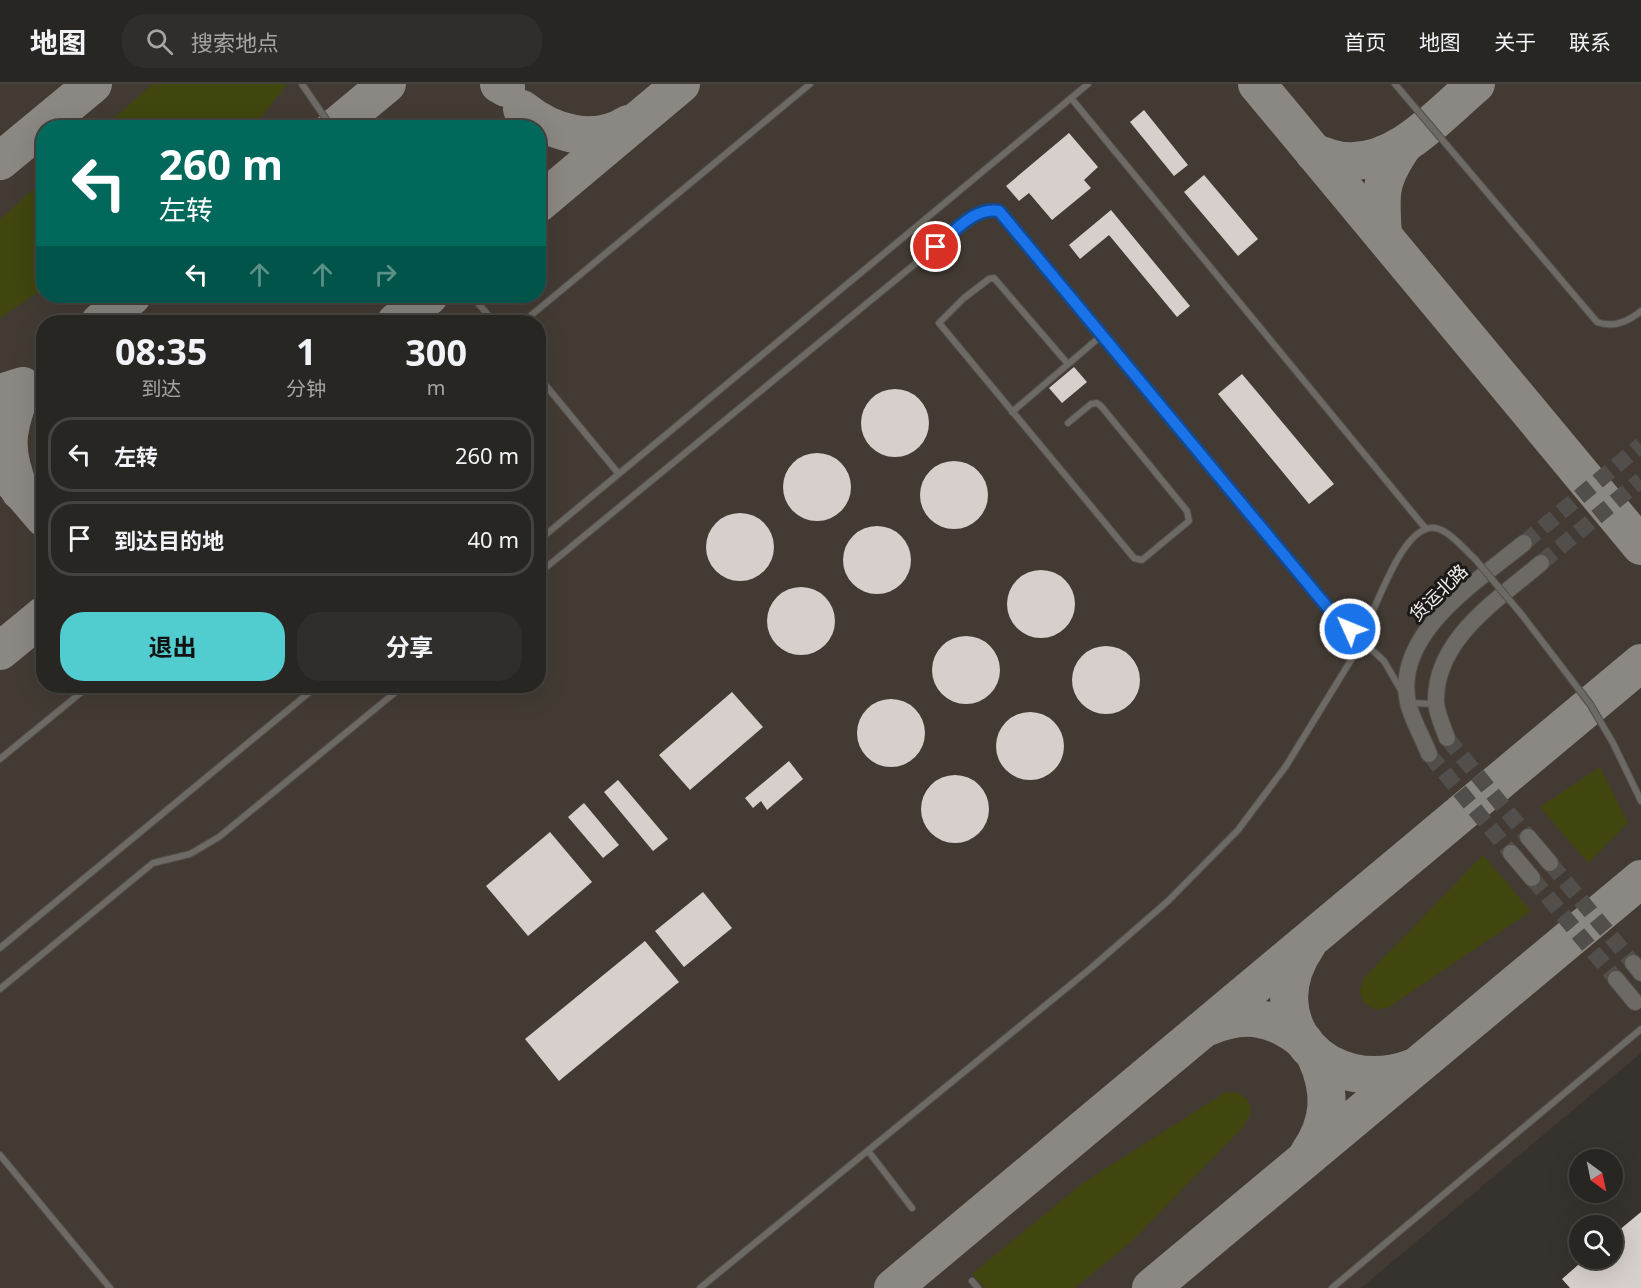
<!DOCTYPE html>
<html lang="zh">
<meta charset="utf-8">
<style>
:root{--surface:#282622;--page:#302e2a;--text:#f1f3f6;--muted:#a5a5a5;--line:#444340;--accent:#52cdcf}
body{margin:0;font-family:"Noto Sans","Noto Sans SC",sans-serif;background:var(--page);color:var(--text);height:100vh;display:flex;flex-direction:column;font-size:22px;white-space:nowrap}
*{box-sizing:border-box;margin:0}
p{font-size:20px;color:var(--muted)}
.icon{flex:none;width:33px;height:33px;fill:none;stroke:currentColor;stroke-width:2;stroke-linecap:round;stroke-linejoin:round}
.map{position:relative;flex:1;overflow:hidden}
.drawer{position:absolute;left:36px;top:231px;width:510px;height:378px;display:flex;flex-direction:column;background:var(--surface);border-radius:24px;box-shadow:0 6px 24px #0002,0 0 0 2px var(--line)}
.drawer>*{flex:none}
.banner{position:absolute;left:36px;top:36px;width:510px;height:183px;border-radius:24px;box-shadow:0 6px 24px #0002,0 0 0 2px var(--line);background:#00695c;color:#fff;overflow:hidden}
.needle{width:39px;rotate:147deg}
.controls{position:absolute;left:1569px;top:1065px;display:grid;gap:12px}
.controls a{display:grid;place-items:center;width:54px;height:54px;border-radius:50%;background:var(--surface);box-shadow:0 6px 24px #0002,0 0 0 2px var(--line);font-size:30px}
.pin{position:absolute;display:grid;place-items:center;width:51px;height:51px;color:#fff;margin:-26px;border:3px solid #fff;border-radius:50%;box-shadow:0 2px 6px #0007}
.me{position:absolute;width:66px;margin:-33px;rotate:314deg;stroke-linejoin:round;filter:drop-shadow(0 0 4px #0008)}
.turn{display:flex;align-items:center;gap:21px;height:126px;padding:0 24px;font-size:27px}
.turn .icon{width:78px;height:78px;stroke-width:2.5}
.turn b{display:block;font-size:42px;line-height:51px}
.lanes{display:flex;align-items:center;height:57px;padding:0 24px;background:#0003;justify-content:center;gap:30px;direction:ltr}
.lanes .off{opacity:.35}
.eta{display:flex;justify-content:space-evenly;align-items:center;height:102px;text-align:center}
.eta b{font-size:36px;font-weight:700;line-height:42px}
.cta{display:flex;gap:12px;margin-top:auto;padding:12px 24px}
.cta a{flex:1;height:69px;border-radius:24px;background:var(--accent);color:#111;font-size:24px;font-weight:700;line-height:69px;text-align:center}
.cta a+a{background:var(--page);color:var(--text)}
ul{padding:0;list-style:none}
li{display:flex;align-items:center;gap:18px;height:75px;margin:0 12px 9px;padding:0 12px;border:3px solid var(--line);border-radius:24px}
li div{flex:1}
li b{display:block;font-size:22px}
li em{font-style:normal}
header{display:flex;align-items:center;gap:36px;box-sizing:border-box;height:84px;padding:0 30px;background:var(--surface);border-bottom:2px solid var(--line)}
header strong{font-size:28px}
nav{display:flex;gap:33px;margin-inline-start:auto;font-size:21px}
.search{width:420px;height:54px;background:var(--page);display:flex;align-items:center;gap:15px;box-sizing:border-box;padding:0 21px;border-radius:24px;color:var(--muted);font-size:22px}
.map>svg:first-child{display:block}
</style>
<header>
<strong>地图</strong>
<div class="search"><svg class="icon" aria-label="search" viewBox="0 0 24 24"><circle cx="10" cy="10" r="6"/><path d="M15 15l6 6"/></svg>搜索地点</div>
<nav><a>首页</a><a>地图</a><a>关于</a><a>联系</a></nav>
</header>
<div class="map">
<svg width="1641" height="1204" viewBox="0 0 1641 1204">
<rect width="100%" height="100%" fill="#36322e"/>
<path fill="#433b33" fill-rule="evenodd" d="M0 0H1641V969L1361 1204H0ZM44 44H538V212H44ZM44 238H538V602H44Z"/>
<g fill="#40460e">
<polygon points="153,0 287,0 254,43 104,43"/>
<polygon points="43,97 43,205 0,234 0,135"/>
<polygon points="1600,683 1628,739 1588,779 1540,723"/>
<polygon points="1483,771 1531,827 1389,923 1376,926 1363,918 1360,906 1364,894"/>
<polygon points="1226,1008 1238,1009 1248,1016 1251,1029 1242,1044 1132,1157 1075,1204 985,1204 972,1190 1083,1099"/>
</g>
<g fill="none" stroke-linecap="round" stroke-linejoin="round">
<g stroke="#8b8884" stroke-width="38">
<polyline points="499,0 506,4 504,0"/>
<polyline points="1257,0 1641,462"/>
<path d="M522 25C552 49 593 62 628 40"/>
<polyline points="334,44 387,0"/>
<path d="M1314 69C1323 71 1335 77 1345 77 1398 81 1439 31 1476 0"/>
<polyline points="0,77 93,0"/>
<polyline points="538,120 681,0"/>
<path d="M1383 151C1380 109 1379 97 1403 62"/>
<polyline points="100,238 132,212"/>
<polyline points="396,238 429,212"/>
<path d="M0 309 23 302C7 345 2 363 20 407"/>
<polyline points="4,387 44,434"/>
<polyline points="0,567 44,531"/>
<path d="M1307 861C1254 938 1328 1015 1412 984"/>
<path d="M1208 943C1244 927 1274 932 1304 957"/>
<path d="M1309 1069C1330 1038 1332 1008 1316 973"/>
<polyline points="893,1204 1641,579"/>
<polyline points="1151,1204 1641,795"/>
</g>
</g>
<g fill="#d6cfcc">
<polygon points="1144,26 1188,81 1174,92 1130,38"/>
<polygon points="1069,49 1098,83 1084,96 1091,104 1052,136 1029,109 1019,117 1006,102"/>
<polygon points="1204,91 1258,155 1238,172 1184,108"/>
<polygon points="1111,126 1190,222 1177,233 1109,151 1080,175 1069,161"/>
<polygon points="1074,283 1087,298 1062,319 1049,304"/>
<polygon points="1242,290 1334,400 1309,420 1218,310"/>
<circle cx="895" cy="339" r="34"/>
<circle cx="817" cy="403" r="34"/>
<circle cx="954" cy="411" r="34"/>
<circle cx="740" cy="463" r="34"/>
<circle cx="877" cy="476" r="34"/>
<circle cx="1041" cy="520" r="34"/>
<circle cx="801" cy="537" r="34"/>
<circle cx="966" cy="586" r="34"/>
<circle cx="1106" cy="596" r="34"/>
<polygon points="732,608 763,643 690,706 659,671"/>
<circle cx="891" cy="649" r="34"/>
<circle cx="1030" cy="662" r="34"/>
<polygon points="789,677 803,695 767,726 761,717 753,724 745,714"/>
<circle cx="955" cy="725" r="34"/>
<polygon points="618,696 668,755 653,767 604,708"/>
<polygon points="584,719 619,761 603,774 568,733"/>
<polygon points="550,748 592,798 528,852 486,802"/>
<polygon points="703,808 732,844 684,883 655,847"/>
<polygon points="645,857 679,898 559,997 525,955"/>
<polygon points="1641,1128 1641,1204 1570,1204 1562,1195 1586,1174 1612,1174 1612,1152"/>
</g>
<g fill="none" stroke-linecap="round" stroke-linejoin="round">
<g stroke="#524e4b" stroke-width="16" stroke-dasharray="16 8" stroke-linecap="butt">
<polyline points="1524,459 1641,361"/>
<polyline points="1541,479 1641,396"/>
<polyline points="1447,654 1528,753"/>
<polyline points="1429,670 1511,769"/>
<polyline points="1550,779 1633,879"/>
<polyline points="1532,794 1616,895"/>
</g>
<defs>
<g id="lane">
<polyline points="302,0 332,44"/>
<path d="M1395 0 1597 238C1613 244 1628 238 1641 227"/>
<polyline points="1071,14 1426,445"/>
<polyline points="472,212 494,238"/>
<polyline points="523,238 810,0"/>
<polyline points="1068,280 994,194 989,195 964,214 939,239 1134,474 1142,476 1189,437 1187,427 1101,322 1097,319 1091,320 1068,339"/>
<polyline points="538,292 618,389"/>
<polyline points="1012,328 1101,252"/>
<polyline points="538,457 1088,0"/>
<polyline points="538,490 972,133 987,125 999,127 1333,530 1384,577 1402,608"/>
<path d="M1372 529C1382 508 1406 440 1435 444 1449 446 1465 466 1475 475"/>
<polyline points="1522,531 1590,620 1613,659 1641,717"/>
<polyline points="1410,619 1436,620"/>
<polyline points="0,675 89,602"/>
<polyline points="0,864 317,602"/>
<polyline points="0,905 153,779 190,770 219,753 403,602"/>
<polyline points="869,1068 912,1124"/>
<polyline points="0,1071 110,1204"/>
<polyline points="972,1197 978,1204"/>
<polyline points="700,1204 1091,884 1168,817 1238,746 1286,682 1351,576"/>
<polyline points="1332,1204 1641,945"/>
</g>
<g id="secondary">
<path d="M1447 654C1443 643 1437 630 1436 619 1434 555 1498 516 1541 479"/>
<path d="M1429 670C1423 654 1412 636 1408 619 1393 549 1478 497 1524 459"/>
<polyline points="1528,753 1550,779"/>
<polyline points="1511,769 1532,794"/>
<polyline points="1633,879 1641,889"/>
<polyline points="1616,895 1635,918"/>
</g>
</defs>
<use href="#lane" stroke="#504d4b" stroke-width="8"/>
<use href="#secondary" stroke="#504d4b" stroke-width="18"/>
<use href="#lane" stroke="#6d6964" stroke-width="6"/>
<use href="#secondary" stroke="#6d6964" stroke-width="16"/>
<defs>
<g id="lane-bridge">
<polyline points="1475,475 1522,531"/>
<polyline points="1351,576 1372,529"/>
</g>
</defs>
<use href="#lane-bridge" stroke="#504d4b" stroke-width="8" stroke-linecap="butt"/>
<use href="#lane-bridge" stroke="#6d6964" stroke-width="6"/>
</g>
<g fill="none" stroke-linecap="round" stroke-linejoin="round">
<defs>
<path id="route" d="M936 163C954 148 975 122 999 127L1333 530 1350 545"/>
</defs>
<use href="#route" stroke="#114b97" stroke-width="15"/>
<use href="#route" stroke="#1a73e8" stroke-width="10"/>
</g>
<g text-anchor="middle" stroke-width="6" stroke-linejoin="round" paint-order="stroke">
<g font-size="18" fill="#f3f0ee" stroke="#1c1a19">
<text transform="translate(1439 509) rotate(-44)" y="6">货运北路</text>
</g>
</g>
</svg>
<div class="controls">
<a><svg class="needle" viewBox="-14 -14 28 28"><path d="M0-13l5 13h-10z" fill="#e53935"/><path d="M0 13l5-13h-10z" fill="#a5a5a5"/></svg></a>
<a><svg class="icon" aria-label="search" viewBox="0 0 24 24"><circle cx="10" cy="10" r="6"/><path d="M15 15l6 6"/></svg></a>
</div>
<div class="pin" style="left:936px;top:163px;background:#d93025"><svg class="icon" aria-label="arrive" viewBox="0 0 24 24"><path d="M6 21V4h12l-3 4 3 4H6"/></svg></div>
<svg class="me" style="left:1350px;top:545px" viewBox="-20 -20 40 40"><circle r="17" fill="#1a73e8" stroke="#fff" stroke-width="3"/><path d="M0-11L8 9 0 5-8 9z" fill="#fff"/></svg>
<div class="banner">
<div class="turn"><svg class="icon" aria-label="left" viewBox="0 0 24 24"><path d="M17 20v-9H6M10 6l-5 5 5 5"/></svg><div><b>260 m</b>左转</div></div>
<div class="lanes"><svg class="icon" aria-label="left" viewBox="0 0 24 24"><path d="M17 20v-9H6M10 6l-5 5 5 5"/></svg><svg class="icon off" aria-label="ahead" viewBox="0 0 24 24"><path d="M12 20V5M6 11l6-6 6 6"/></svg><svg class="icon off" aria-label="ahead" viewBox="0 0 24 24"><path d="M12 20V5M6 11l6-6 6 6"/></svg><svg class="icon off" aria-label="right" viewBox="0 0 24 24"><path d="M7 20v-9h11M14 6l5 5-5 5"/></svg></div>
</div>
<section class="drawer">
<div class="eta">
<div><b>08:35</b><p>到达</p></div>
<div><b>1</b><p>分钟</p></div>
<div><b>300</b><p>m</p></div>
</div>
<ul>
<li><svg class="icon" aria-label="left" viewBox="0 0 24 24"><path d="M17 20v-9H6M10 6l-5 5 5 5"/></svg><div><b>左转</b></div><em>260 m</em></li>
<li><svg class="icon" aria-label="arrive" viewBox="0 0 24 24"><path d="M6 21V4h12l-3 4 3 4H6"/></svg><div><b>到达目的地</b></div><em>40 m</em></li>
</ul>
<div class="cta"><a>退出</a><a>分享</a></div>
</section>
</div>
